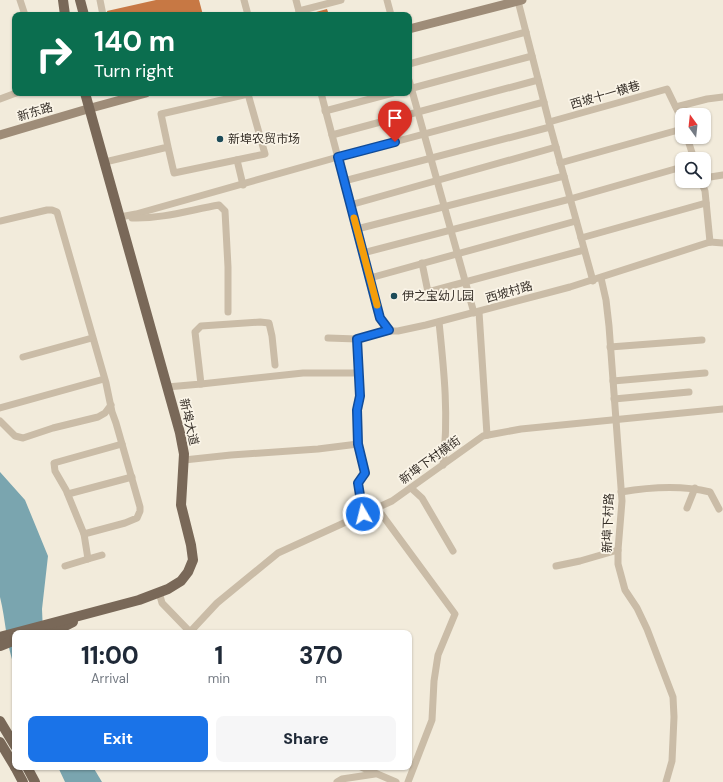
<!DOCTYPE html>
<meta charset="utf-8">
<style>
:root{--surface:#fff;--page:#f6f6f7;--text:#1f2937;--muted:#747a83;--accent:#1a73e8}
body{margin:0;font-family:"DM Sans","Noto Sans SC",sans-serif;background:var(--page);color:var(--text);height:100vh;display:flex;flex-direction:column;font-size:15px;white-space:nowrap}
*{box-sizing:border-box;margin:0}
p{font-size:13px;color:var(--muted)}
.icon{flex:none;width:22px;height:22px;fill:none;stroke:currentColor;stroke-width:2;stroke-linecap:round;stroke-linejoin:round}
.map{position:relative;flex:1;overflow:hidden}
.sheet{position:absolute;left:12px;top:630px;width:400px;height:140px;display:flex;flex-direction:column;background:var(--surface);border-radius:8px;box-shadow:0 1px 3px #0004}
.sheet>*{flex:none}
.top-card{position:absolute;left:12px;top:12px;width:400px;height:84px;border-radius:8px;box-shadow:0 1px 3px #0004;background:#0b6e4f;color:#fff;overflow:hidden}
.needle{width:26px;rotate:345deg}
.controls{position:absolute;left:675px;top:108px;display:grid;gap:8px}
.controls a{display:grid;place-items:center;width:36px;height:36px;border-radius:8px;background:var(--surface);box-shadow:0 1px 3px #0004;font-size:20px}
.pin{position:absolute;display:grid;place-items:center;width:34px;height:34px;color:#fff;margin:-41px -17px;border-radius:50% 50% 50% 0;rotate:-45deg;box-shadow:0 0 4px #0007}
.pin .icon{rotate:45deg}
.me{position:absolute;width:44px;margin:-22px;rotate:352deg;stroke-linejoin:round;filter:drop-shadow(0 0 3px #0008)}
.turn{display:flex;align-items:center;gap:14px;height:84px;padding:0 16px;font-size:18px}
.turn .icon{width:52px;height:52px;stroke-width:2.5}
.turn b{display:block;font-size:28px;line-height:34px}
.eta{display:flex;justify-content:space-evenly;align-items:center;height:68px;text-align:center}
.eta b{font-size:24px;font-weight:800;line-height:28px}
.action{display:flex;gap:8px;margin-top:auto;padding:8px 16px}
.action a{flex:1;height:46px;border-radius:8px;background:var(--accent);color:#fff;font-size:16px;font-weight:800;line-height:46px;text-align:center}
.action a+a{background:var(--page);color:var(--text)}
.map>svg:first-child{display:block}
</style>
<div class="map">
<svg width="723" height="782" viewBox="0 0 723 782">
<rect width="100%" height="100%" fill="#f2ebdb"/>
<g fill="#7aa5af">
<path d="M0 472 25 500 48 556 42 609 43 633H15V668C6 645 6 621 0 597Z"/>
<polygon points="58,767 93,767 102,782 65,782"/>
</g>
<g fill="#c77844">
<polygon points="156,0 199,0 203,15 108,15 107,11"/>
<polygon points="327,9 329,15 305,15"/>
</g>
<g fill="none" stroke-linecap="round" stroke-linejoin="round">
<g stroke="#cabca7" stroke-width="7">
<polyline points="20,0 25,15"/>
<polyline points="100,0 103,15"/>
<polyline points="244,0 248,15"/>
<polyline points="296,0 300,15"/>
<polyline points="387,0 391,15"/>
<polyline points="518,1 549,122 593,281"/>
<polyline points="299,11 341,0"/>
<polyline points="409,64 526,32"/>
<polyline points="409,80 474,313"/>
<polyline points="409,89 532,56"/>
<polyline points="321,93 380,318 389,331 398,331 426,325 570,287 710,242"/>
<polyline points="0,99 16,93"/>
<polyline points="676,107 707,99 723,97"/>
<polyline points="325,111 393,93"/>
<polyline points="549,122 667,89 682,120"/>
<polyline points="332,135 538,80"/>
<polyline points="687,137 694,159"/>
<polyline points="237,160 243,185"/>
<polyline points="105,162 168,147 161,114 248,94 265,154 174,173 168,147"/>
<polyline points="560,163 682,129"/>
<polyline points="704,178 723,175"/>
<polyline points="344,181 550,127"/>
<polyline points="701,181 705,191 710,242"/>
<polyline points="350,205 556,147"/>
<polyline points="120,217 136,214 338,157 544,102"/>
<path d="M132 218C162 219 190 210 219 205L225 211 228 267V312"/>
<polyline points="0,221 47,210 52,210 57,212 106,383 112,412 116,423 140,507 140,511 137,518 125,523 84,534"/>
<polyline points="357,229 564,176"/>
<polyline points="581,238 706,203"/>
<polyline points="710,242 723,243"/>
<polyline points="363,253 570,199 682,167"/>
<polyline points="422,263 428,292 584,250"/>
<polyline points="370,278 576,221"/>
<polyline points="601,278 606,300 609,326 622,501 618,550 618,564 625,590 637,608 647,629 673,697 674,717 672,761 666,782"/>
<polyline points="479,312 487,435"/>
<path d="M439 322C444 370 449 417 443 465"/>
<polyline points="328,338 357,339"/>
<polyline points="610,347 702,340"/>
<polyline points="23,357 92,338"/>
<polyline points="613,381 705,373"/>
<polyline points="201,384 303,373 359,373"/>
<polyline points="167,387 201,384 195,332 201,326 260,322 269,323 272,336 275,365"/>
<polyline points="614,399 689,392"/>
<polyline points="0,408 104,379"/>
<polyline points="0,421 15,436 23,438 53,428 98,417 105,413 111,405"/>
<polyline points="184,460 231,455 318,449 358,444"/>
<polyline points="411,488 422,498 453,551"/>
<path d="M621 492C650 487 682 485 710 492L719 509"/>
<polyline points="68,494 132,477"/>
<polyline points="377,508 455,614 438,655 434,681 432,720 408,782"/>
<polyline points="687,508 695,488"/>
<polyline points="363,514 358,483 365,473 358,444 357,410 360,396 357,339 389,331"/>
<polyline points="88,559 102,555"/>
<polyline points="65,566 88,559 84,534 66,490 55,471 54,463 122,444"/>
<polyline points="556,566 580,561 618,550"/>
<polyline points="159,592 162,603 191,633"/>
<polyline points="190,632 217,603 278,553 392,501 483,436 521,429 723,409"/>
<polyline points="361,767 396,782"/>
<polyline points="337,782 342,779 375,774"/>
</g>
<g stroke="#9e8c78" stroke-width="9">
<polyline points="409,29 522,0"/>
<polyline points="0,135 91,108 146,93"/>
</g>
<g stroke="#796858" stroke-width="10">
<polyline points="63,0 65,15"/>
<polyline points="80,0 84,15"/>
<polyline points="42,633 61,628 73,622"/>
<polyline points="0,637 139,600 168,589 181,581 188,572 193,560 191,545 181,505 184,454 180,433 85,93"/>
<polyline points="0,646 15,640"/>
<polyline points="0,721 15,746"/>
<polyline points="0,742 15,767"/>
<polyline points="15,767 23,782"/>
<polyline points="27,767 35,782"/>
</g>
</g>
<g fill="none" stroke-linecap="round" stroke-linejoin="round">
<defs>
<polyline id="route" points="363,514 358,483 365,473 358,444 357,410 360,396 357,339 389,330 380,318 338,157 395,142"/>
</defs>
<use href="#route" stroke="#114b97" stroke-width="10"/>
<use href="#route" stroke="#1a73e8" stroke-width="7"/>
<polyline stroke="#f59e0b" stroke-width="7" points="354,218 377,305"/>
</g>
<g fill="#1d4b58" stroke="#faf4e7" stroke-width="1.5">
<circle cx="220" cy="139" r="4"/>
<circle cx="394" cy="296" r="4"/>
</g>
<g text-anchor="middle" stroke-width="3.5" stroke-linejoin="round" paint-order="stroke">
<g font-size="12" fill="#362f28" stroke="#faf4e7">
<text transform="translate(605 95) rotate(-16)" y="4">西坡十一横巷</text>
<text transform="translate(35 112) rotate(-17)" y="4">新东路</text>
<text transform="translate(509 292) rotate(-16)" y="4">西坡村路</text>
<text transform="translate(189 422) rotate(77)" y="4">新埠大道</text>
<text transform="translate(430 460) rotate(-36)" y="4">新埠下村横街</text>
<text transform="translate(608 523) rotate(-88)" y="4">新埠下村路</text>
</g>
<g font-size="12" fill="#362f28" stroke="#faf4e7" text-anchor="start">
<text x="228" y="143">新埠农贸市场</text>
<text x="402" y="300">伊之宝幼儿园</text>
</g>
</g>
</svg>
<div class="controls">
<a><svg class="needle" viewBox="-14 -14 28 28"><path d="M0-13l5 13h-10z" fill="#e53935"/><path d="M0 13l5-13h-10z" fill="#747a83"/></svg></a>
<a><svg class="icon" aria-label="search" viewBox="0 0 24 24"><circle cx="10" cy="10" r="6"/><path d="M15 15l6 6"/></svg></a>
</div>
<div class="pin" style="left:395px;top:142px;background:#d93025"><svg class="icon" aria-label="arrive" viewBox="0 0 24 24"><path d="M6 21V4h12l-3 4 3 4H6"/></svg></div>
<svg class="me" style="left:363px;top:514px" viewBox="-20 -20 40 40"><circle r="17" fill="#1a73e8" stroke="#fff" stroke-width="3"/><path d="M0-11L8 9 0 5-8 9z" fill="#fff"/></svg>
<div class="top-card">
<div class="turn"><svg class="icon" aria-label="right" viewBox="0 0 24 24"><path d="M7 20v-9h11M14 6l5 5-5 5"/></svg><div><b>140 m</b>Turn right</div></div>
</div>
<section class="sheet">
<div class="eta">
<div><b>11:00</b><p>Arrival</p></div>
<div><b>1</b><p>min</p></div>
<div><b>370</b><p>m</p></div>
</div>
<div class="action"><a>Exit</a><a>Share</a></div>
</section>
</div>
